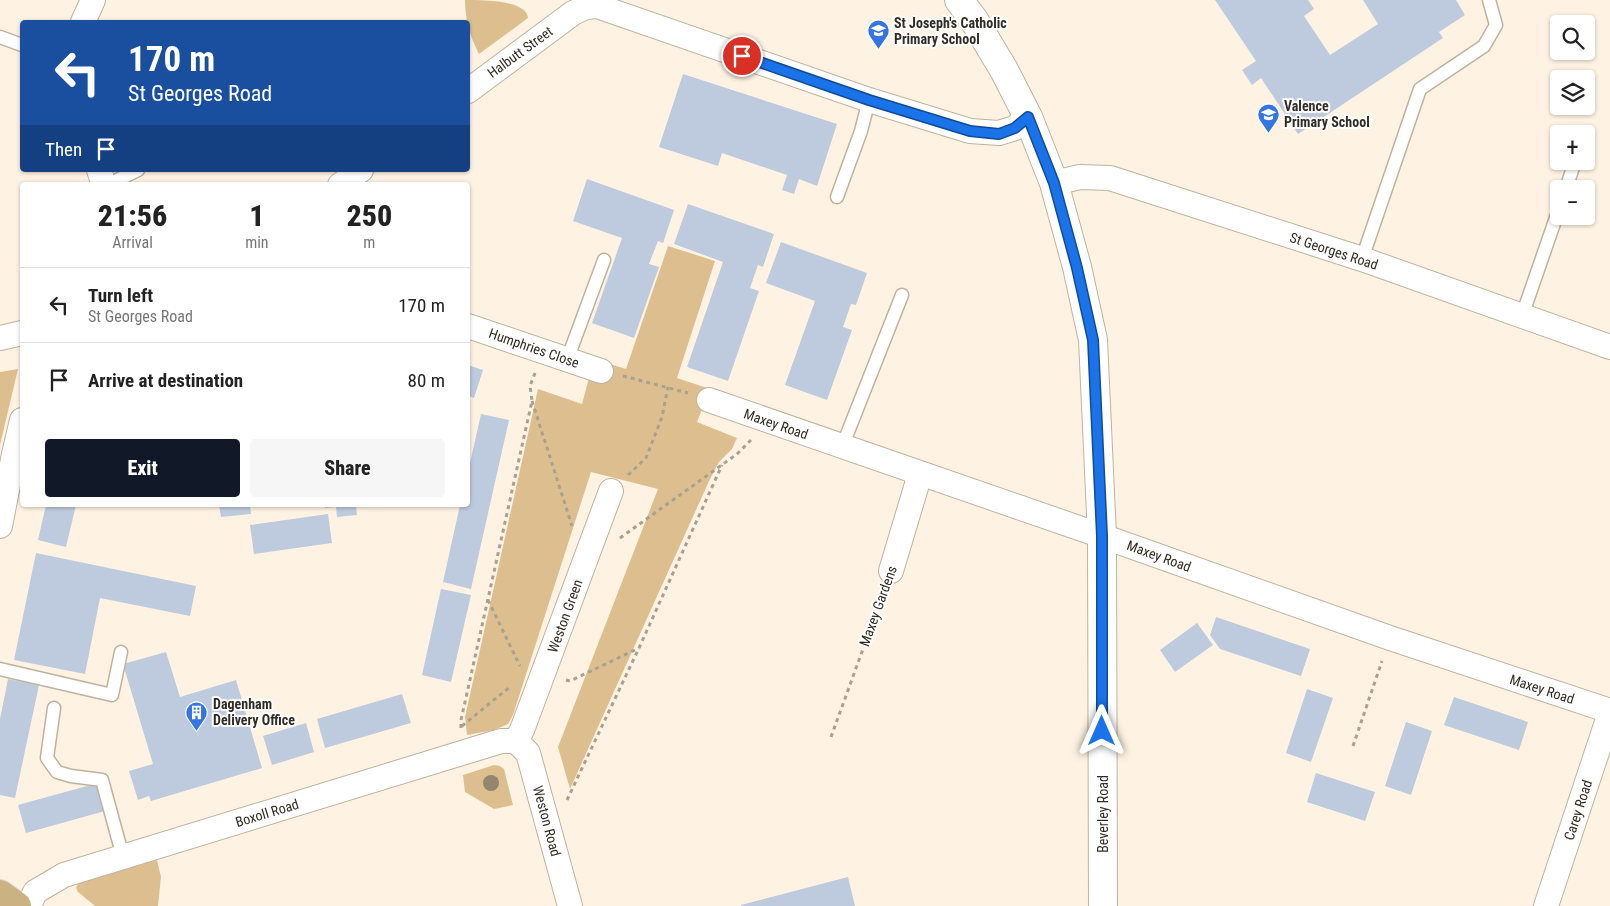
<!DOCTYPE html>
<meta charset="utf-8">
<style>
:root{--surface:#fff;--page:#f6f6f6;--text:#222;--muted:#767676;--line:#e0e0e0;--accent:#111827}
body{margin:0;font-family:"Roboto Condensed",sans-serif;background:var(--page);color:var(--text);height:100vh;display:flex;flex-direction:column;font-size:19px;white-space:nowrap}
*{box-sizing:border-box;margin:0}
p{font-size:16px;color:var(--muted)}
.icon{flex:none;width:28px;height:28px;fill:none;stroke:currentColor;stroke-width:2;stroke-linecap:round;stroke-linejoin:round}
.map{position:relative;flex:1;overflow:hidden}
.drawer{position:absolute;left:20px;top:182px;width:450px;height:325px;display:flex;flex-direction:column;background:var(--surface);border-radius:5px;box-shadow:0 1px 4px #0004}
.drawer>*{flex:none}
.top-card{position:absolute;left:20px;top:20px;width:450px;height:152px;border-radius:5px;box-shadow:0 1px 4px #0004;background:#1a4fa0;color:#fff;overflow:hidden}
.buttons{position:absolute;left:1550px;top:15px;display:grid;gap:10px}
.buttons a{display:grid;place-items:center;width:45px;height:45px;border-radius:5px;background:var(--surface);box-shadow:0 1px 4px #0004;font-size:25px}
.pin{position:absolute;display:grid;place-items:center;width:42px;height:42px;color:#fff;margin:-21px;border:2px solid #fff;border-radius:50%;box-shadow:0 1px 5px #0007}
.me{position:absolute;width:55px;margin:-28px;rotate:0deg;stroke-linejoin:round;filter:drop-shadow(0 0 4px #0008)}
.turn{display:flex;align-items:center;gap:18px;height:105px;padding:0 25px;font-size:22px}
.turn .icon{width:65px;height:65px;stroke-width:2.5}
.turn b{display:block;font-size:35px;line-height:42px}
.then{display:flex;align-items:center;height:48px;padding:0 25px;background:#0003;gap:10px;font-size:19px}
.eta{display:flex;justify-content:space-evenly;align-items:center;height:85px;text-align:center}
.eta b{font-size:30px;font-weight:800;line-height:35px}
.primary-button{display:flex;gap:10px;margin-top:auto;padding:10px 25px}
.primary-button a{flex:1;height:58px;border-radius:5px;background:var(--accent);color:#fff;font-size:20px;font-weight:800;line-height:58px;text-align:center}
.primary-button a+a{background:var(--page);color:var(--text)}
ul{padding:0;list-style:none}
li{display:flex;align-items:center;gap:15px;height:75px;padding:0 25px;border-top:1px solid var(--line)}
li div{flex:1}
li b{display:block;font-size:19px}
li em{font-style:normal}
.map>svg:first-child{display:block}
</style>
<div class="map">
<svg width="1610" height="906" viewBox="0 0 1610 906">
<rect width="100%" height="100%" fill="#fef3e3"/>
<g fill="#ddbf8f">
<path d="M465 0C483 0 527 0 528 18L479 54C470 37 465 19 465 0Z"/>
<polygon points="668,246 715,261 677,378 710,389 697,422 737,438 732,449 719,462 710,479 570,789 558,747 658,489 591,472 513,715 508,724 494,730 467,735 465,717 538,389 582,404 594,359 626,369"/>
<polygon points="18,369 0,445 0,372"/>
<polygon points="494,765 500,766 504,769 513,805 494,809 465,792 463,775"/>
<polygon points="157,860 161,877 158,906 95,906 78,892 76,888 77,885 83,881"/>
</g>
<g fill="#becadd">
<polygon points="1215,0 1308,0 1314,9 1304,16 1330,55 1378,24 1363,0 1456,0 1465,15 1439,32 1443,38 1298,134 1261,78 1252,85 1242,70 1256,61"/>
<polygon points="683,74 837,124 817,186 799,179 794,194 782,190 787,175 722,153 718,166 659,147"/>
<polygon points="587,179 674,210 663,243 658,241 649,264 659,267 634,338 592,323 622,238 573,221"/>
<polygon points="688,204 774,234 763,267 758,265 750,288 759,291 728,381 687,367 723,262 674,244"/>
<polygon points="781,242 867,273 856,305 851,304 843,327 852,330 827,400 785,385 815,301 766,283"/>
<polygon points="468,365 483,370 474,398 468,396"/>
<polygon points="481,414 509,420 471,589 443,582 460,505 468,505 468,472"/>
<polygon points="46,505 76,505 66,547 38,540"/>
<polygon points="219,505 250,505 251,514 221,517"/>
<polygon points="325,505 356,505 357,515 337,517 336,507 325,508"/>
<polygon points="328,514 332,543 254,554 250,525"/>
<polygon points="36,553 196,586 190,616 100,598 85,674 14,660"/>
<polygon points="441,589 471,595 451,682 422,675"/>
<polygon points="1216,617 1310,649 1301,676 1220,649 1210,635"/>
<polygon points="1197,623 1213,645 1175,672 1160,650"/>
<polygon points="166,652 180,697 236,680 262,768 151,801 149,796 138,800 129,771 153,764 123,664"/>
<polygon points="8,679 39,685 15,798 0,795 0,719"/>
<polygon points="1307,689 1333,698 1311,762 1286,753"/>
<polygon points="402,694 411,723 325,748 317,719"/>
<polygon points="1454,697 1528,722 1519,750 1444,725"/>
<polygon points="1406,722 1432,731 1411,795 1385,786"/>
<polygon points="306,723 314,752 272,765 263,736"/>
<polygon points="1316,773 1375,792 1365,821 1307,802"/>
<polygon points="98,783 105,811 26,833 18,805"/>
<polygon points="848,877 855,906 741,906 741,905"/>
</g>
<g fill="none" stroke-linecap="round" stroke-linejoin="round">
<defs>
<g id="lane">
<polyline points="0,37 22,45"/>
<polyline points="107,185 138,170"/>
<polyline points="1566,189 1575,161"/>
<polyline points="837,197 861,131 869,100"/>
<polyline points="1362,259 1420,89 1484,46 1496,25 1489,0"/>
<polyline points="1522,316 1559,209"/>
<polyline points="567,360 604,260"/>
<polyline points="842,447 902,295"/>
<polyline points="0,669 112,695 121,652"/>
<polyline points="54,708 47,758 57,772 71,776 102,780 123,857"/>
</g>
<g id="street">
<polyline points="83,22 93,0"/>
<polyline points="468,91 573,13 586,7 597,6 869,100 970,131 999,133 1015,128 1028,117"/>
<polyline points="99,170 104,185"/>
<polyline points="1054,183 1080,177 1110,178 1362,259 1610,347"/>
<polyline points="340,185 361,170"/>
<polyline points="468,326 601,371"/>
<polyline points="0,338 22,333"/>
<polyline points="709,400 1102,536 1390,638 1610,711"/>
<polyline points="0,526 14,454 22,420"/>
<polyline points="891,571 920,474"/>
<polyline points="516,741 522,730 611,491"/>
<polyline points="516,741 528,753 570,906"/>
<polyline points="29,906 35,892 64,875 501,741 516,741"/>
<polyline points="1546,906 1610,713"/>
</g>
<polyline id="secondary" points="959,0 974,20 1004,70 1028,117 1054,183 1077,267 1093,340 1102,536 1103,906"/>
<polyline id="primary" points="0,894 17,906"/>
</defs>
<use href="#lane" stroke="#beb29e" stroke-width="15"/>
<use href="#street" stroke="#beb29e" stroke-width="26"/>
<use href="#secondary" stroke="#beb29e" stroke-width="30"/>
<use href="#primary" stroke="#dad9d8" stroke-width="30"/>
<g stroke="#a8a094" stroke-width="3" stroke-dasharray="4 4" stroke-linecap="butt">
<polyline points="623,376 688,393"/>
<polyline points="532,401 572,526"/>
<polyline points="628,475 646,458 662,417 668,387"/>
<polyline points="620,538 737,454 751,440"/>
<polyline points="488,600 520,666"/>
<polyline points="566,680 570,681 639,648"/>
<polyline points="462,726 511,686"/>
<polyline points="461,728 461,720 532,401 530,386 535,373"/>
<polyline points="831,737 883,594"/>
<polyline points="1353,746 1382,661"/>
<polyline points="567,800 639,648 722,465"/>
</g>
<use href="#lane" stroke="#fff" stroke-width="12"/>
<use href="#street" stroke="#fff" stroke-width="24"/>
<use href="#secondary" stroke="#fff" stroke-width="28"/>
<use href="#primary" stroke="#cbb283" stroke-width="28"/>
</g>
<circle fill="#93856e" cx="491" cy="783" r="8"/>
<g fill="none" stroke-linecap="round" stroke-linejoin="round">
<defs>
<polyline id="route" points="742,56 869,100 970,131 999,134 1015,128 1028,117 1054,183 1077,268 1093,340 1102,536 1102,731"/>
</defs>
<use href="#route" stroke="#114b97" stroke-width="12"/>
<use href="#route" stroke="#1a73e8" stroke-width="9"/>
</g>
<defs>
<symbol id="school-pin" viewBox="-11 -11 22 30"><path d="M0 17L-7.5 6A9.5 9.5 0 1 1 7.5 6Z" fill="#3575e3" stroke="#fff"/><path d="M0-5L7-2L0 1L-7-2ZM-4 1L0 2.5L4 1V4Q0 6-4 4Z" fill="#fff"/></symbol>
<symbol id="building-pin" viewBox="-11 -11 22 30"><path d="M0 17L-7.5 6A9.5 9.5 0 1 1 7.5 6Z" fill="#3575e3" stroke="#fff"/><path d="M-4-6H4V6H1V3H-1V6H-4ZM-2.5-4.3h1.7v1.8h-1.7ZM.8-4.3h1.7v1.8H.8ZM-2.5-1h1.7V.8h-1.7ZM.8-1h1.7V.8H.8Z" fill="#fff"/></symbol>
</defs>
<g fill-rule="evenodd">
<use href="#school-pin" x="866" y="18" width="25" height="34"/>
<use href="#school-pin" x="1256" y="102" width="25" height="34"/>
<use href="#building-pin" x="184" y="700" width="25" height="34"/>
</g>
<g text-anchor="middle" stroke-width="4" stroke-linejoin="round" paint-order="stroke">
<g font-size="14" font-weight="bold" fill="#302c24" stroke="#fff" text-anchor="start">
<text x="894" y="28">St Joseph's Catholic<tspan x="894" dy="16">Primary School</tspan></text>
<text x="1284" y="111">Valence<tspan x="1284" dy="16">Primary School</tspan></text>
<text x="213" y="709">Dagenham<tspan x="213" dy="16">Delivery Office</tspan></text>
</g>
<g font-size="14" fill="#302c24" stroke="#fff">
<text transform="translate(520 52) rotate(-36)" y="5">Halbutt Street</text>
<text transform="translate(1334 251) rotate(18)" y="5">St Georges Road</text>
<text transform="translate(534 348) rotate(19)" y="5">Humphries Close</text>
<text transform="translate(776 424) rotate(19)" y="5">Maxey Road</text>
<text transform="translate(1159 556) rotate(20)" y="5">Maxey Road</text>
<text transform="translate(878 606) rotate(-70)" y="5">Maxey Gardens</text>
<text transform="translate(565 616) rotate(-70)" y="5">Weston Green</text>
<text transform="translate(1542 689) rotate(18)" y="5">Maxey Road</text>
<text transform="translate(1578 810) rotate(-72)" y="5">Carey Road</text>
<text transform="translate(267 813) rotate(-17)" y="5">Boxoll Road</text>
<text transform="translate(1103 814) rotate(-90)" y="5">Beverley Road</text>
<text transform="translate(547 821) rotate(75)" y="5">Weston Road</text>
</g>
</g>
</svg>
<div class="buttons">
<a><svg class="icon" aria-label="search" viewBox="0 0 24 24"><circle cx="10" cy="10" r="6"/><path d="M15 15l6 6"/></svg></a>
<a><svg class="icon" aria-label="layers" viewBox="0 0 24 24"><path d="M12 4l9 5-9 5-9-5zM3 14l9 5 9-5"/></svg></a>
<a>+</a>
<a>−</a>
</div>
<div class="pin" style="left:742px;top:56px;background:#d93025"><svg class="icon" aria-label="arrive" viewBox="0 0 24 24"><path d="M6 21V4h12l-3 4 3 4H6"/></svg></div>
<svg class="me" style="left:1102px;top:731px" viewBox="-20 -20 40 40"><path d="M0-17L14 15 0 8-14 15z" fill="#1a73e8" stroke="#fff" stroke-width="4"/></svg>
<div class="top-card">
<div class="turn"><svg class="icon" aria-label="left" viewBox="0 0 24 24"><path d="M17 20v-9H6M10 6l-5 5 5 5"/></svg><div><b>170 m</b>St Georges Road</div></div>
<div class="then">Then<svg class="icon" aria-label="arrive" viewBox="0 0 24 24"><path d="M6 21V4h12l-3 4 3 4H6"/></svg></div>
</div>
<section class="drawer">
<div class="eta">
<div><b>21:56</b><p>Arrival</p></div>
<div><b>1</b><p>min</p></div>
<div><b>250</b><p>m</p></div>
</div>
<ul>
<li><svg class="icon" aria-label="left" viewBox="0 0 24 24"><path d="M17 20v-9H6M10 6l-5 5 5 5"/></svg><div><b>Turn left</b><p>St Georges Road</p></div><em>170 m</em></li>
<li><svg class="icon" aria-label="arrive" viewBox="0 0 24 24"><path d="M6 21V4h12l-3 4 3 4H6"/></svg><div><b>Arrive at destination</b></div><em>80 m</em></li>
</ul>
<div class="primary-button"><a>Exit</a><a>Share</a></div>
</section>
</div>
